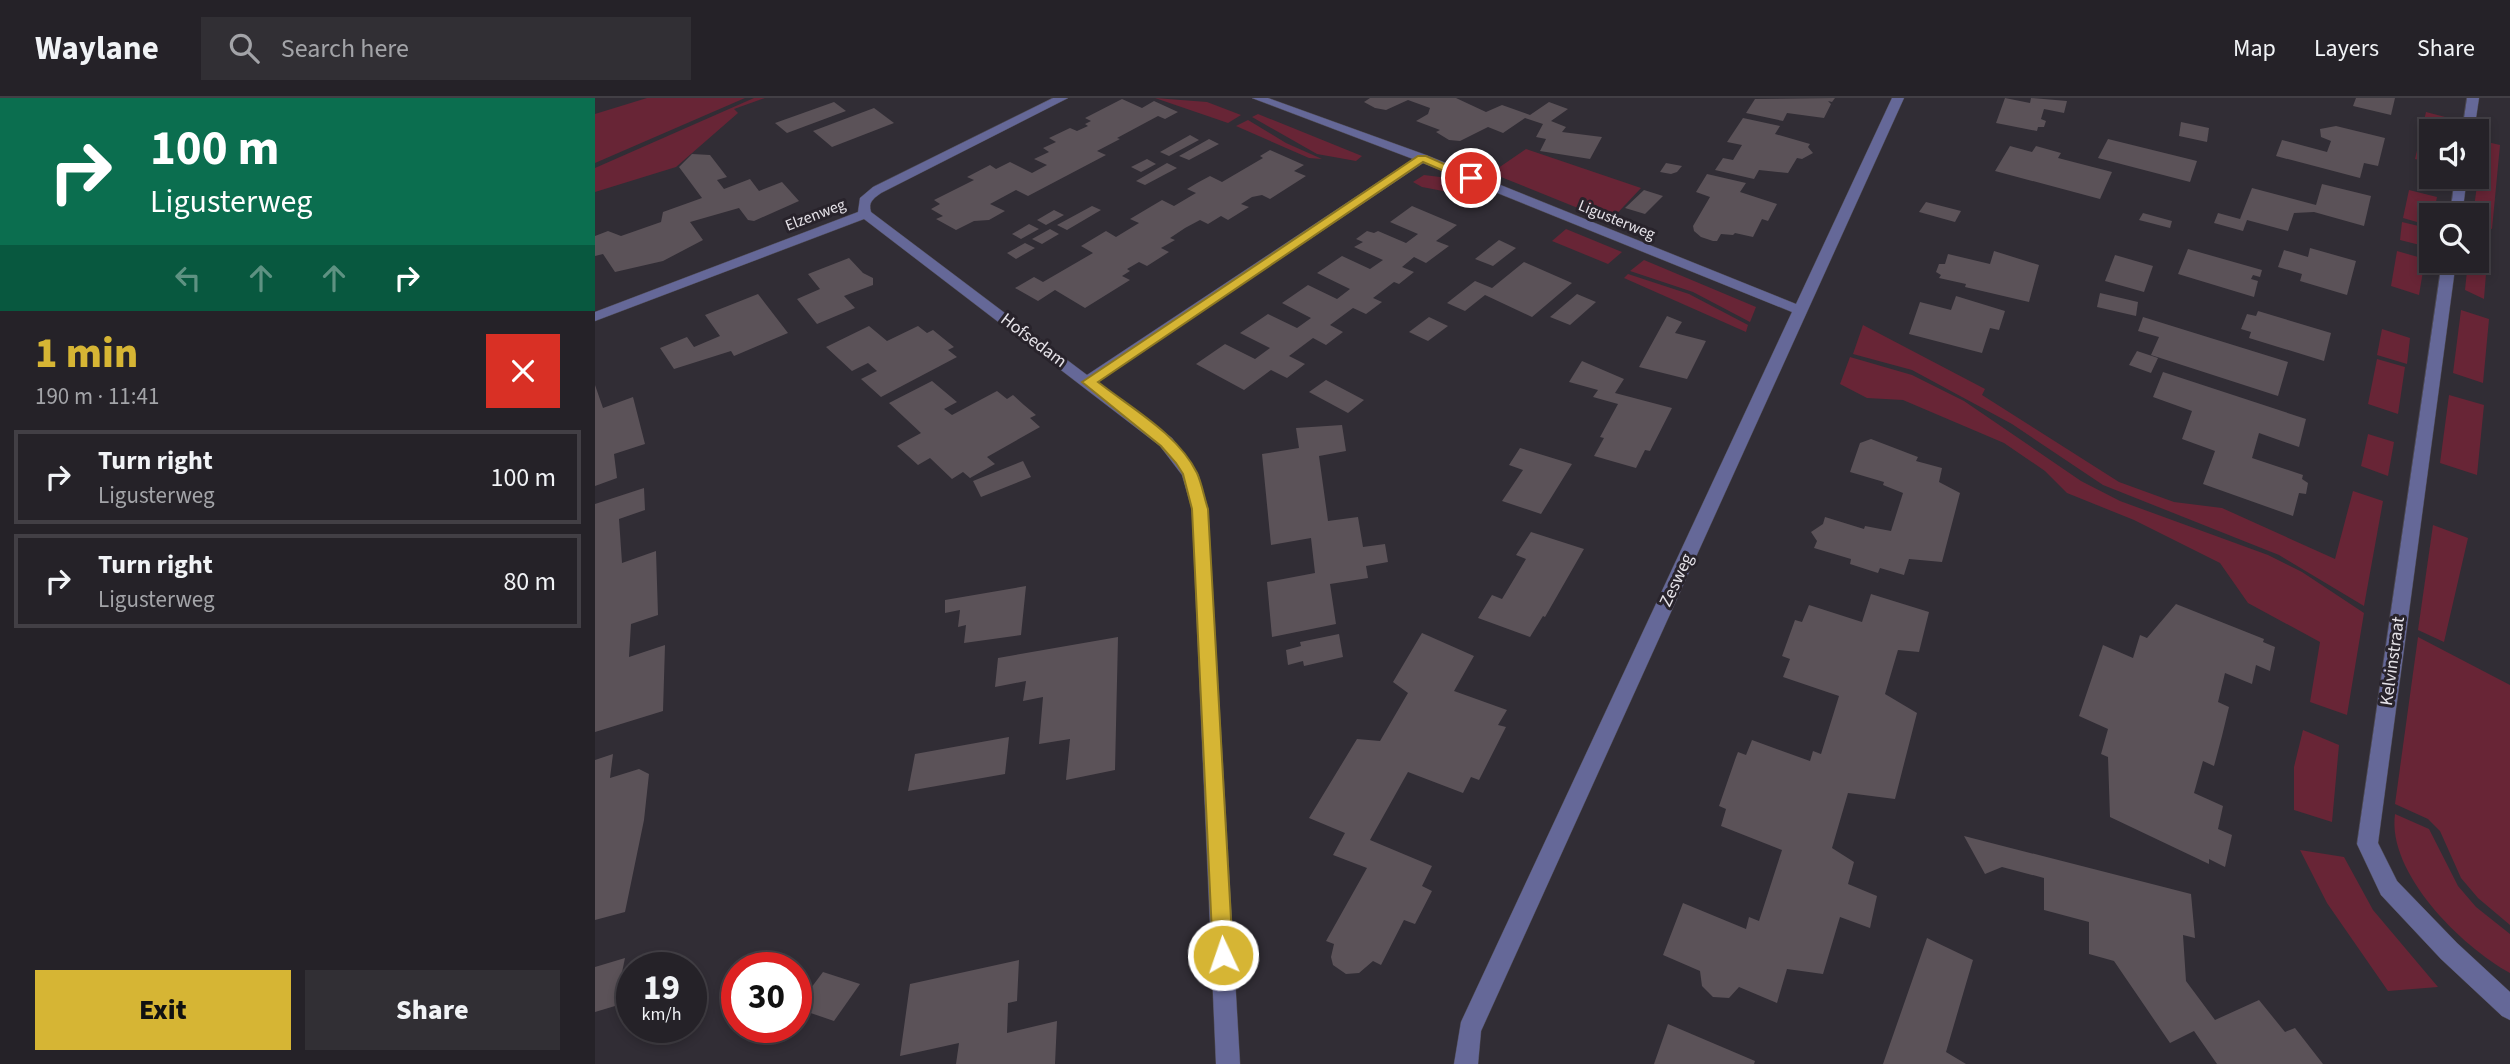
<!DOCTYPE html>
<meta charset="utf-8">
<style>
:root{--surface:#252228;--page:#312f34;--text:#f1f3f6;--muted:#a3a4a8;--line:#423f45;--accent:#d6b534}
body{margin:0;font-family:"Source Sans 3",sans-serif;background:var(--page);color:var(--text);height:100vh;display:flex;flex-direction:column;font-size:26px;white-space:nowrap}
*{box-sizing:border-box;margin:0}
p{font-size:23px;color:var(--muted)}
.icon{flex:none;width:38px;height:38px;fill:none;stroke:currentColor;stroke-width:2;stroke-linecap:round;stroke-linejoin:round}
.map{position:relative;flex:1;overflow:hidden}
.sheet{display:flex;flex-direction:column;background:var(--surface);width:595px}
.sheet>*{flex:none}
.hud{background:#0b6e4f;color:#fff;overflow:hidden}
.tools{position:absolute;left:1824px;top:21px;display:grid;gap:14px}
.tools a{display:grid;place-items:center;width:70px;height:70px;border-radius:0px;background:var(--surface);box-shadow:0 4px 10px #0003,0 0 0 2px var(--line);font-size:35px}
.speed{position:absolute;left:21px;top:854px;display:flex;gap:14px;font-size:35px;font-weight:700;text-align:center}
.speed>*{display:grid;place-content:center;width:91px;height:91px;border-radius:50%;background:var(--surface);box-shadow:0 4px 10px #0003,0 0 0 2px var(--line);line-height:1}
.speed small{font-size:18px;font-weight:400}
.speed .limit{border:10px solid #d22;background:#fff;color:#111}
.pin{position:absolute;display:grid;place-items:center;width:60px;height:60px;color:#fff;margin:-30px;border:4px solid #fff;border-radius:50%;box-shadow:0 2px 7px #0007}
.me{position:absolute;width:77px;margin:-38px;rotate:357deg;stroke-linejoin:round;filter:drop-shadow(0 0 5px #0008)}
.turn{display:flex;align-items:center;gap:24px;height:147px;padding:0 35px;font-size:32px}
.turn .icon{width:91px;height:91px;stroke-width:2.5}
.turn b{display:block;font-size:49px;line-height:60px}
.lanes{display:flex;align-items:center;height:66px;padding:0 35px;background:#0003;justify-content:center;gap:35px;direction:ltr}
.lanes .off{opacity:.35}
.round{display:grid;place-items:center;flex:none;width:74px;height:74px;border-radius:0px;background:var(--page)}
.headline{display:flex;align-items:center;justify-content:space-between;height:119px;padding:0 35px}
h1{font-size:42px;font-weight:800;line-height:52px;color:var(--accent)}
.action{display:flex;gap:14px;margin-top:auto;padding:14px 35px}
.action a{flex:1;height:80px;border-radius:0px;background:var(--accent);color:#111;font-size:28px;font-weight:800;line-height:80px;text-align:center}
.action a+a{background:var(--page);color:var(--text)}
ul{padding:0;list-style:none}
li{display:flex;align-items:center;gap:21px;height:94px;margin:0 14px 10px;padding:0 21px;border:4px solid var(--line);border-radius:0px}
li div{flex:1}
li b{display:block;font-size:26px}
li em{font-style:normal}
header{display:flex;align-items:center;gap:42px;box-sizing:border-box;height:98px;padding:0 35px;background:var(--surface);border-bottom:2px solid var(--line)}
header strong{font-size:33px}
nav{display:flex;gap:38px;margin-inline-start:auto;font-size:24px}
.search{width:490px;height:63px;background:var(--page);display:flex;align-items:center;gap:18px;box-sizing:border-box;padding:0 24px;border-radius:0px;color:var(--muted);font-size:26px}
main{display:flex;flex:1;min-height:0}
.map>svg:first-child{display:block}
</style>
<header>
<strong>Waylane</strong>
<div class="search"><svg class="icon" aria-label="search" viewBox="0 0 24 24"><circle cx="10" cy="10" r="6"/><path d="M15 15l6 6"/></svg>Search here</div>
<nav><a>Map</a><a>Layers</a><a>Share</a></nav>
</header>
<main>
<section class="sheet">
<div class="hud">
<div class="turn"><svg class="icon" aria-label="right" viewBox="0 0 24 24"><path d="M7 20v-9h11M14 6l5 5-5 5"/></svg><div><b>100 m</b>Ligusterweg</div></div>
<div class="lanes"><svg class="icon off" aria-label="left" viewBox="0 0 24 24"><path d="M17 20v-9H6M10 6l-5 5 5 5"/></svg><svg class="icon off" aria-label="ahead" viewBox="0 0 24 24"><path d="M12 20V5M6 11l6-6 6 6"/></svg><svg class="icon off" aria-label="ahead" viewBox="0 0 24 24"><path d="M12 20V5M6 11l6-6 6 6"/></svg><svg class="icon" aria-label="right" viewBox="0 0 24 24"><path d="M7 20v-9h11M14 6l5 5-5 5"/></svg></div>
</div>
<div class="headline"><div><h1>1 min</h1><p>190 m · 11:41</p></div><a class="round" style="background:#d93025;color:#fff"><svg class="icon" aria-label="close" viewBox="0 0 24 24"><path d="M6 6l12 12M18 6L6 18"/></svg></a></div>
<ul>
<li><svg class="icon" aria-label="right" viewBox="0 0 24 24"><path d="M7 20v-9h11M14 6l5 5-5 5"/></svg><div><b>Turn right</b><p>Ligusterweg</p></div><em>100 m</em></li>
<li><svg class="icon" aria-label="right" viewBox="0 0 24 24"><path d="M7 20v-9h11M14 6l5 5-5 5"/></svg><div><b>Turn right</b><p>Ligusterweg</p></div><em>80 m</em></li>
</ul>
<div class="action"><a>Exit</a><a>Share</a></div>
</section>
<div class="map">
<svg width="1915" height="966" viewBox="0 0 1915 966">
<rect width="100%" height="100%" fill="#312d35"/>
<g fill="#682536">
<polygon points="52,0 150,0 0,65 0,16"/>
<polygon points="159,0 170,0 139,11 143,15 81,69 0,94 0,70"/>
<polygon points="560,0 612,4 646,17 633,25"/>
<polygon points="1831,14 1854,20 1852,33 1836,33 1836,64 1820,61"/>
<polygon points="663,16 767,58 761,63 722,56 657,19"/>
<polygon points="653,22 691,45 727,61 714,60 641,28"/>
<polygon points="1888,43 1905,47 1897,131 1881,127 1881,117 1878,117"/>
<polygon points="931,51 1046,90 1015,123 896,75"/>
<polygon points="829,77 845,79 876,92 869,97 827,89 818,84"/>
<polygon points="1814,92 1842,99 1836,128 1808,120"/>
<polygon points="1807,124 1836,131 1833,149 1805,142"/>
<polygon points="971,131 1027,154 1013,166 957,143"/>
<polygon points="1881,146 1893,150 1889,201 1870,192 1873,163 1881,163"/>
<polygon points="1802,153 1830,161 1824,197 1796,188"/>
<polygon points="1049,162 1161,209 1155,224 1098,194 1035,173"/>
<polygon points="1033,176 1094,196 1153,227 1151,234 1029,180"/>
<polygon points="1866,212 1894,221 1888,285 1858,275"/>
<polygon points="1268,227 1390,291 1387,297 1524,384 1579,404 1627,410 1740,461 1758,393 1788,403 1769,508 1684,457 1508,387 1417,326 1317,272 1258,256"/>
<polygon points="1787,231 1815,240 1812,266 1782,257"/>
<polygon points="1255,259 1317,277 1369,303 1486,383 1525,403 1673,457 1707,474 1769,515 1752,617 1715,604 1725,544 1653,505 1625,465 1539,422 1472,395 1450,373 1409,345 1308,302 1272,300 1245,286"/>
<polygon points="1782,261 1810,269 1803,316 1773,306"/>
<polygon points="1854,297 1889,307 1882,377 1845,365"/>
<polygon points="1773,336 1799,344 1793,378 1766,368"/>
<polygon points="1838,427 1873,440 1849,544 1823,532"/>
<polygon points="1823,539 1915,587 1915,827 1883,800 1866,780 1845,733 1833,721 1800,706"/>
<polygon points="1708,632 1744,647 1737,724 1699,712 1699,669"/>
<path d="M1800 716 1834 731 1863 788 1881 809 1915 836V875C1866 848 1792 775 1800 716Z"/>
<polygon points="1705,752 1749,759 1778,812 1843,889 1793,893 1732,805"/>
</g>
<g fill="#5b5258">
<polygon points="775,0 861,0 891,14 907,7 935,17 954,4 973,11 956,23 971,29 967,34 1007,39 995,61 945,53 951,41 941,39 948,26 930,20 908,35 893,29 865,43 854,42 841,34 845,32 821,23 833,16 835,10 813,2 791,12 780,10 769,4"/>
<polygon points="1240,0 1237,4 1233,3 1236,6 1229,20 1192,15 1188,23 1151,15 1160,1"/>
<polygon points="1410,0 1435,5 1436,0 1472,3 1469,15 1449,11 1446,21 1451,23 1449,29 1443,29 1442,33 1401,25"/>
<polygon points="1761,0 1800,0 1796,17 1758,8"/>
<polygon points="527,1 547,10 559,3 583,14 570,21 563,18 522,40 525,41 502,53 511,57 433,98 421,92 395,106 410,113 394,122 379,123 361,132 341,121 348,118 336,111 345,106 339,102 379,82 372,79 395,67 401,71 415,64 437,75 452,67 439,61 454,54 448,50 461,44 454,40 475,30 482,33 493,28 490,26 496,23 490,20"/>
<polygon points="239,4 251,13 192,35 180,25"/>
<polygon points="279,10 299,25 237,49 218,33"/>
<polygon points="1148,20 1185,28 1180,36 1215,46 1213,49 1218,55 1207,61 1202,60 1193,75 1164,72 1159,81 1120,72 1128,60 1138,62 1147,47 1132,44"/>
<polygon points="1586,24 1614,30 1612,44 1584,38"/>
<polygon points="1741,28 1790,40 1783,68 1769,65 1765,80 1681,58 1687,42 1732,54 1736,43 1726,39 1725,31"/>
<polygon points="595,37 604,42 574,58 565,54"/>
<polygon points="614,41 624,46 594,62 584,58"/>
<polygon points="1513,41 1602,63 1595,84 1503,60"/>
<polygon points="1415,48 1437,54 1441,48 1466,55 1463,60 1517,74 1505,101 1400,73"/>
<polygon points="675,52 709,67 699,73 711,78 675,101 667,97 657,99 646,106 654,109 633,122 626,118 613,126 605,122 590,130 575,140 580,142 566,150 574,154 552,168 544,164 532,171 535,173 527,178 535,182 490,210 460,192 443,203 420,190 439,179 448,184 498,155 486,148 511,133 521,139 544,125 535,121 567,102 579,108 601,95 592,91 602,85 615,78 627,84 668,60 665,58"/>
<polygon points="97,56 115,57 132,79 122,82 129,91 155,81 164,93 187,84 204,103 159,123 153,122 144,110 95,124 108,142 68,163 20,174 8,156 0,158 0,138 13,133 26,138 66,124 68,114 107,100 84,69"/>
<polygon points="552,61 561,66 546,74 536,69"/>
<polygon points="572,65 582,70 550,87 541,83"/>
<polygon points="1071,65 1087,68 1082,74 1076,76 1065,74"/>
<polygon points="1112,76 1151,85 1145,94 1182,106 1173,123 1167,121 1158,139 1140,135 1138,137 1126,136 1122,143 1118,143 1106,139 1099,133 1098,128 1115,99 1101,94"/>
<polygon points="1727,86 1776,98 1769,128 1719,114 1699,115 1693,133 1652,122 1648,133 1619,125 1623,115 1645,121 1657,90 1721,107"/>
<polygon points="1049,92 1068,98 1050,116 1030,110"/>
<polygon points="1331,104 1366,113 1360,124 1324,114"/>
<polygon points="497,108 506,112 472,132 462,127"/>
<polygon points="817,108 862,127 841,143 854,148 831,165 819,159 807,169 819,174 804,186 799,184 778,200 787,204 771,216 758,210 735,227 748,234 731,247 718,240 694,258 710,266 692,280 676,272 649,292 601,266 630,246 660,261 675,250 645,235 673,216 702,230 716,220 687,205 713,187 742,201 755,191 722,175 747,158 775,171 788,162 759,149 768,144 761,141 772,133 779,135 783,133 811,145 823,136 795,124"/>
<polygon points="459,112 469,117 451,127 442,122"/>
<polygon points="1548,115 1577,123 1575,130 1544,122"/>
<polygon points="434,126 444,131 426,141 417,136"/>
<polygon points="455,131 464,136 447,146 437,141"/>
<polygon points="904,142 921,150 898,168 880,161"/>
<polygon points="430,145 440,150 421,161 412,155"/>
<polygon points="1715,150 1761,163 1752,197 1705,183 1707,176 1683,169 1689,152 1713,159"/>
<polygon points="1593,151 1667,172 1665,179 1658,177 1656,181 1663,183 1659,199 1583,176"/>
<polygon points="1399,153 1444,167 1434,204 1370,189 1371,186 1344,180 1346,177 1341,174 1344,166 1350,166 1353,156 1395,166"/>
<polygon points="1520,157 1558,168 1549,194 1510,183"/>
<polygon points="254,160 268,175 278,180 278,187 249,198 260,210 222,226 202,201 225,191 213,176"/>
<polygon points="929,164 977,185 937,219 890,197 870,213 852,205 880,183 897,190"/>
<polygon points="1505,195 1543,204 1541,218 1502,209"/>
<polygon points="163,196 193,235 139,258 136,253 79,271 65,250 92,239 99,249 125,238 110,217"/>
<polygon points="982,196 1001,204 975,227 955,219"/>
<polygon points="1361,198 1410,213 1404,232 1395,230 1387,255 1314,236 1325,204 1356,212"/>
<polygon points="1663,213 1736,235 1729,263 1654,240 1656,234 1646,231 1652,216 1661,218"/>
<polygon points="1072,218 1087,224 1080,235 1111,243 1092,281 1044,269"/>
<polygon points="834,219 853,228 833,243 814,234"/>
<polygon points="1548,219 1693,264 1683,298 1556,257 1564,239 1543,233"/>
<polygon points="274,228 292,243 323,228 332,235 338,232 359,249 353,252 362,259 286,299 266,281 282,273 273,265 257,273 231,249"/>
<polygon points="1542,253 1563,260 1556,275 1534,267"/>
<polygon points="987,263 1029,281 1020,295 1077,310 1055,353 1050,352 1041,370 999,358 1009,340 1005,339 1023,306 998,299 1003,292 974,284"/>
<polygon points="1568,274 1711,321 1704,349 1664,335 1657,360 1708,377 1707,381 1713,385 1711,396 1704,395 1698,418 1608,386 1620,353 1587,341 1597,313 1558,299"/>
<polygon points="731,282 769,302 753,315 714,294"/>
<polygon points="337,283 362,304 349,311 357,317 402,293 412,301 418,297 429,307 441,317 435,320 445,329 392,359 400,366 375,380 368,374 357,381 335,360 323,367 302,348 326,335 294,305"/>
<polygon points="0,287 8,310 38,299 50,346 19,356 22,380 0,388"/>
<polygon points="747,327 751,353 724,358 733,423 763,419 768,449 790,446 793,464 771,468 773,480 735,486 741,526 677,539 672,484 720,475 716,440 676,447 667,356 704,350 701,330"/>
<polygon points="1276,341 1323,359 1321,363 1347,370 1344,384 1365,395 1347,464 1314,461 1309,477 1285,470 1283,475 1255,466 1256,461 1219,450 1222,443 1216,434 1228,426 1230,419 1269,431 1270,428 1296,433 1308,395 1288,387 1289,384 1255,374 1265,345"/>
<polygon points="925,350 977,366 946,416 907,403 928,372 914,367"/>
<polygon points="428,363 436,379 386,399 378,383"/>
<polygon points="49,390 50,412 24,421 27,465 61,453 63,517 36,526 34,559 70,547 68,613 0,634 0,406"/>
<polygon points="936,434 989,451 950,519 948,518 935,539 883,520 897,497 907,501 931,461 921,457"/>
<polygon points="431,488 426,537 369,545 371,527 363,529 365,512 350,515 350,502"/>
<polygon points="1276,496 1334,514 1324,554 1303,552 1290,596 1322,615 1300,701 1253,695 1237,750 1259,764 1253,786 1282,798 1275,830 1245,819 1228,876 1192,871 1182,905 1144,889 1134,900 1118,899 1107,888 1105,873 1068,857 1088,805 1151,831 1154,819 1164,823 1187,752 1126,728 1131,711 1124,708 1141,659 1143,654 1151,657 1157,642 1215,663 1218,653 1226,656 1244,598 1188,579 1195,561 1187,558 1200,522 1207,524 1214,507 1267,524"/>
<polygon points="1581,506 1669,541 1668,544 1680,549 1675,573 1661,567 1657,586 1630,575 1623,604 1634,609 1627,638 1619,668 1608,663 1599,695 1628,708 1623,731 1637,737 1630,769 1614,761 1614,766 1515,719 1513,659 1506,656 1513,631 1484,618 1508,547 1538,560 1545,537 1552,540"/>
<polygon points="827,535 879,558 859,593 912,612 903,627 911,629 884,682 876,679 868,695 813,674 775,742 837,768 827,788 837,793 820,826 809,822 786,867 778,863 764,875 751,876 738,867 736,859 739,846 731,843 772,770 738,757 750,735 714,720 762,641 785,643 813,595 798,584"/>
<polygon points="744,536 748,559 709,568 708,563 693,567 691,552 706,548 705,544"/>
<polygon points="523,539 520,672 471,682 475,641 444,646 448,599 428,603 431,583 400,589 403,560"/>
<polygon points="414,639 410,676 313,693 320,656"/>
<polygon points="18,656 15,680 44,671 54,676 49,722 30,814 0,822 0,662"/>
<polygon points="1369,738 1596,796 1600,840 1588,837 1591,883 1620,922 1664,902 1690,934 1700,930 1728,966 1622,966 1599,933 1575,945 1519,863 1494,856 1494,824 1449,812 1449,780 1407,769 1390,776"/>
<polygon points="1332,840 1378,862 1351,954 1371,966 1288,966"/>
<polygon points="30,860 20,908 0,914 0,869"/>
<polygon points="424,862 422,903 413,905 412,935 462,923 460,966 361,966 364,945 305,958 315,886"/>
<polygon points="228,874 265,886 239,923 201,910"/>
<polygon points="1073,926 1160,963 1159,966 1059,966"/>
</g>
<g fill="none" stroke-linecap="round" stroke-linejoin="round">
<defs>
<g id="street">
<path d="M458 0H473L286 95C278 101 273 104 276 114L492 277 818 61 657 0H673L831 57 1201 206 1297 0H1309L886 933 883 966H859L866 924 1197 214 828 65 502 284 577 340 603 376 613 411 645 966H621L597 411 587 377 565 348 269 121 0 223V214L263 114 265 100 278 89Z"/>
<polygon points="1872,0 1884,0 1879,33 1867,33"/>
<polygon points="1860,79 1872,79 1867,117 1855,117"/>
<polygon points="1847,163 1861,163 1783,745 1802,783 1862,845 1915,894 1915,922 1907,918 1846,861 1786,797 1762,746"/>
</g>
</defs>
<use href="#street" stroke="#4e4a52" stroke-width="1"/>
<use href="#street" fill="#656898" fill-rule="evenodd"/>
</g>
<path fill="#d6b534" stroke="#8b7622" stroke-width="2" d="M823 58H831L881 80 872 83 828 64 503 284C536 310 583 336 602 375 607 386 609 399 613 411L638 857 635 864 628 867 621 864 618 857 597 411 588 376 581 365 566 348 487 284Z"/>
<g text-anchor="middle" stroke-width="6" stroke-linejoin="round" paint-order="stroke">
<g font-size="16" fill="#e5e2e8" stroke="#28232b">
<text transform="translate(220 116) rotate(-21)" y="6">Elzenweg</text>
<text transform="translate(1022 121) rotate(22)" y="6">Ligusterweg</text>
</g>
<g font-size="18" fill="#e5e2e8" stroke="#28232b">
<text transform="translate(439 242) rotate(37)" y="6">Hofsedam</text>
<text transform="translate(1081 482) rotate(-65)" y="6">Zesweg</text>
<text transform="translate(1797 563) rotate(-82)" y="6">Kelvinstraat</text>
</g>
</g>
</svg>
<div class="tools">
<a><svg class="icon" aria-label="sound" viewBox="0 0 24 24"><path d="M4 9h4l5-4v14l-5-4H4zM17 9q2 3 0 6"/></svg></a>
<a><svg class="icon" aria-label="search" viewBox="0 0 24 24"><circle cx="10" cy="10" r="6"/><path d="M15 15l6 6"/></svg></a>
</div>
<div class="speed"><div>19<small>km/h</small></div><div class="limit">30</div></div>
<div class="pin" style="left:876px;top:80px;background:#d93025"><svg class="icon" aria-label="arrive" viewBox="0 0 24 24"><path d="M6 21V4h12l-3 4 3 4H6"/></svg></div>
<svg class="me" style="left:628px;top:857px" viewBox="-20 -20 40 40"><circle r="17" fill="#d6b534" stroke="#fff" stroke-width="3"/><path d="M0-11L8 9 0 5-8 9z" fill="#fff"/></svg>
</div>
</main>
